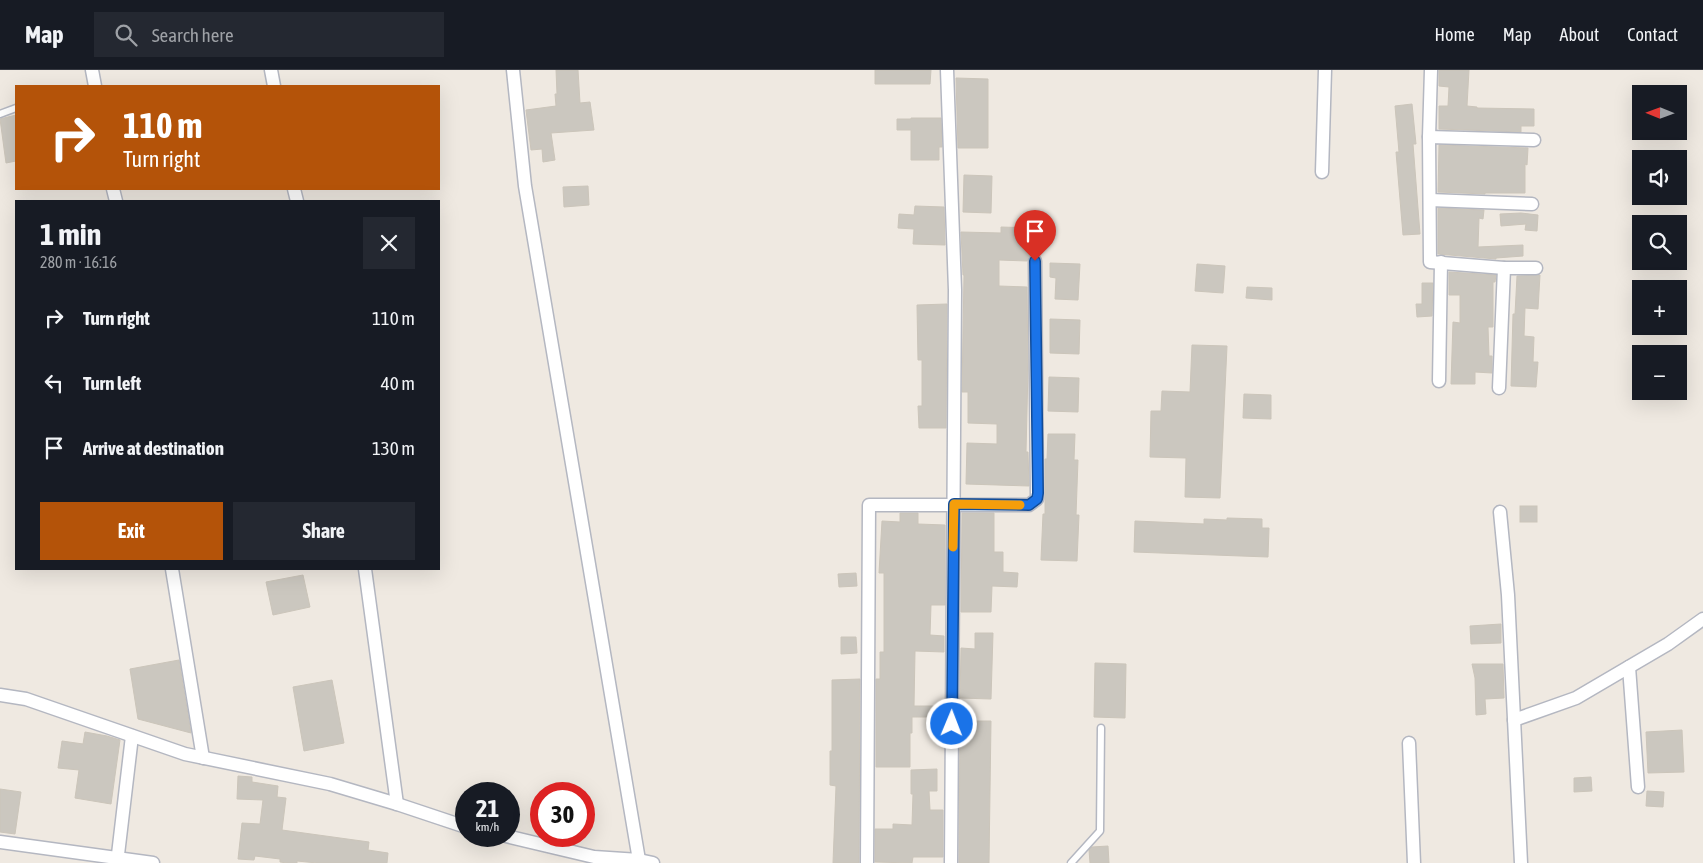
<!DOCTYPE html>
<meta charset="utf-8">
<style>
:root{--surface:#171b24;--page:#242831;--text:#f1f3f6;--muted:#9ea1a6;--line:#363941;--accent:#b45309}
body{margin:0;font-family:"Asap Condensed",sans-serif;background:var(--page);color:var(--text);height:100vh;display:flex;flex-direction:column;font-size:19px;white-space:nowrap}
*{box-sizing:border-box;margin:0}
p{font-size:16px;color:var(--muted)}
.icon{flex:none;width:28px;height:28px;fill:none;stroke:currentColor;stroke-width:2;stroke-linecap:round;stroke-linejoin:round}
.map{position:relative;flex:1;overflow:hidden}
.details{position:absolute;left:15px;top:130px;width:425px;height:370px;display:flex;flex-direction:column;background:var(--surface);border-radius:0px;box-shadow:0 5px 20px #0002}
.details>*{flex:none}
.guide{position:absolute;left:15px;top:15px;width:425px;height:105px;border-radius:0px;box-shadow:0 5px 20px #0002;background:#b45309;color:#fff;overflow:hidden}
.needle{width:32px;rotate:271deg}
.fabs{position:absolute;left:1632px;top:15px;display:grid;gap:10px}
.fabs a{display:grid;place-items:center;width:55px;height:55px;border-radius:0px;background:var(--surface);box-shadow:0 5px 20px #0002;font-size:25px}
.speed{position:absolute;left:455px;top:712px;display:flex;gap:10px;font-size:25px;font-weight:700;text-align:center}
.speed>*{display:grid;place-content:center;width:65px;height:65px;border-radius:50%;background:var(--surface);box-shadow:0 5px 20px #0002;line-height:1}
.speed small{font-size:12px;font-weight:400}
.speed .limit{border:8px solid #d22;background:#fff;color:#111}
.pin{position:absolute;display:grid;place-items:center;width:42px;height:42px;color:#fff;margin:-51px -21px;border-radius:50% 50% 50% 0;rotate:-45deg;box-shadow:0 0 5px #0007}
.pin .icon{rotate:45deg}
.me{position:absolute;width:55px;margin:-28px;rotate:1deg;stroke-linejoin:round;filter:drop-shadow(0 0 4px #0008)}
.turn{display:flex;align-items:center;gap:18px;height:105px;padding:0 25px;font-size:22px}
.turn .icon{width:65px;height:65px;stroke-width:2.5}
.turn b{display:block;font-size:35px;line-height:42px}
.round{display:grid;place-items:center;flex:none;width:52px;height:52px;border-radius:0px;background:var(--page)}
.head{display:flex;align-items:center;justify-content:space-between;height:85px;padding:0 25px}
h1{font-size:30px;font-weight:700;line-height:38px}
.cta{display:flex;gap:10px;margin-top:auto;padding:10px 25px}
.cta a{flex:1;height:58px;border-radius:0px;background:var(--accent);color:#fff;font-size:20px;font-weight:700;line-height:58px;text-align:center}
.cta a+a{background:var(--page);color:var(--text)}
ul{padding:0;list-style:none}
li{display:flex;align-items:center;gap:15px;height:65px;padding:0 25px}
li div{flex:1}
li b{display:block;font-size:19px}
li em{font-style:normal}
header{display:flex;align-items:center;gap:30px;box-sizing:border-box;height:70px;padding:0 25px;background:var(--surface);border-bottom:1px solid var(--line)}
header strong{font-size:24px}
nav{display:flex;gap:28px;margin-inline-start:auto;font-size:18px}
.search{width:350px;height:45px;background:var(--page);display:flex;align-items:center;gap:12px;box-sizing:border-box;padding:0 18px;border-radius:0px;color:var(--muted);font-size:19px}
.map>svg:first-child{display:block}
</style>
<header>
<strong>Map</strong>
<div class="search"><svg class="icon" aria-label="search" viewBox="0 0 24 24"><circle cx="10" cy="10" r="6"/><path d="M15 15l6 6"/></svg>Search here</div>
<nav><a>Home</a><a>Map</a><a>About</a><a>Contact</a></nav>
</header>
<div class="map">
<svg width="1703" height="793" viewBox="0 0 1703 793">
<rect width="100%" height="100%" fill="#efe9e1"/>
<g fill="#cbc7bf" stroke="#cbc5ba">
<polygon points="556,0 578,0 580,33 590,32 594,60 551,63 555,90 543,92 542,79 531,80 526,40 556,36 555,24 557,24"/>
<polygon points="875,0 931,0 930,14 875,14"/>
<polygon points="1439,0 1469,0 1467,36 1477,37 1477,38 1534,39 1534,56 1521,56 1521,62 1439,59 1439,36 1448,36 1449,17 1439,16"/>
<polygon points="956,8 988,9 988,78 958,78"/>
<polygon points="1412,34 1416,74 1413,74 1420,164 1403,165 1396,82 1399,82 1395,36"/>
<polygon points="16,45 16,91 6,93 0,49"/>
<polygon points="911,48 941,48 942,77 939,77 939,90 911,90 911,60 897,60 897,49 911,49"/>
<polygon points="1439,75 1528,78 1527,95 1525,94 1525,123 1485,123 1485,124 1438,122"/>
<polygon points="964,105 992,106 991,143 963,142"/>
<polygon points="588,116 589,135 564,137 563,117"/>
<polygon points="915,136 944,137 945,175 913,174 914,159 898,158 899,144 914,145"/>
<polygon points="1438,138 1484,140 1483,149 1479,148 1478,177 1523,175 1523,186 1496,188 1496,189 1438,184"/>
<polygon points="1521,143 1538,145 1537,161 1525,160 1526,154 1501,156 1500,144"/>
<polygon points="1001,157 1034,158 1033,183 1028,187 1027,191 999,190 999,216 1027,217 1028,299 1026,382 1028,382 1029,416 966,414 967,373 997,374 997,354 968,353 968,322 962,322 964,205 963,205 961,162 1001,163"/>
<polygon points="1050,193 1080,194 1078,230 1055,229 1056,208 1050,207"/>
<polygon points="1197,194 1225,196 1223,223 1195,221"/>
<polygon points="1449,202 1496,205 1495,212 1493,212 1493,257 1488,257 1489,286 1492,286 1492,303 1475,302 1475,314 1451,314 1453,252 1460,253 1460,225 1449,225"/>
<polygon points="1540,205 1538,239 1525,238 1524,266 1534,267 1533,292 1538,292 1536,317 1511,316 1513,244 1515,244 1517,206"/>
<polygon points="1422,213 1433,213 1432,246 1417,247 1416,234 1422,234"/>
<polygon points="1247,217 1272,218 1272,230 1246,228"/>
<polygon points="947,234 946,358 919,358 918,336 922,336 922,290 918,290 917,235"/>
<polygon points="1050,249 1080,250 1079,284 1050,283"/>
<polygon points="1192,275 1227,276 1220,428 1185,427 1186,388 1150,387 1151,341 1161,341 1162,321 1190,322"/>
<polygon points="1049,307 1079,308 1078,342 1048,341"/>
<polygon points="1244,324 1271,325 1271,349 1243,348"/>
<polygon points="1048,364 1075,364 1074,390 1078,390 1076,445 1079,445 1077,491 1041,490 1043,444 1045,444 1045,389 1047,389"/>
<rect x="1520" y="436" width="17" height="16"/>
<polygon points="900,443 918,443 918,454 945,455 945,535 931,535 930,565 944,566 944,582 915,581 914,636 944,636 944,647 912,647 912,663 910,663 910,697 876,697 876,609 880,609 880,582 884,582 884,503 879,503 882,451 900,452"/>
<polygon points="962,443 994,443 994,482 1003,482 1003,502 1018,503 1017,517 992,516 991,542 961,542"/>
<polygon points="1227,448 1262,449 1262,458 1269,458 1268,487 1134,482 1135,451 1204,454 1204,449 1227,450"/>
<polygon points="856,503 857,516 839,517 838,504"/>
<polygon points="303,505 310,537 273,545 266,512"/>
<polygon points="1501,554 1501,573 1471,574 1470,556"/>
<polygon points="975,563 993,563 991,629 960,628 961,578 975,579"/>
<polygon points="841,567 856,567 857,583 841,584"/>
<polygon points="179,590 191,663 138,649 130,599"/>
<polygon points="1095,593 1126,594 1125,648 1094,647"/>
<polygon points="1472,594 1503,594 1504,628 1485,629 1486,644 1476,645 1475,608"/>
<polygon points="860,609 859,793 833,793 836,716 830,715 830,681 832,681 832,610"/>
<polygon points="332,610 344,673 304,681 293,617"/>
<polygon points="960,651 991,651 989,793 959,793"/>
<polygon points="1682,660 1684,702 1648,703 1646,662"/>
<polygon points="85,662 107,666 120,670 111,734 75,728 79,700 58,698 62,671 83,674"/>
<polygon points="937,699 937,721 929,721 930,740 943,740 943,787 913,787 912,793 875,792 875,759 893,759 893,754 912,755 913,724 911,724 911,700"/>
<polygon points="238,706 252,707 252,712 278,716 277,727 286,728 282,760 369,772 368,780 388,783 387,793 317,793 297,791 297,793 287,793 280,792 280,789 255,786 254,790 238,789 242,753 260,754 263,730 237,729"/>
<polygon points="1591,707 1592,721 1574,722 1574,708"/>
<polygon points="0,719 21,722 15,764 0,762"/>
<polygon points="1647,721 1664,722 1663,737 1646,736"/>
<polygon points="1108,776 1109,793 1090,793 1089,780 1092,777"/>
</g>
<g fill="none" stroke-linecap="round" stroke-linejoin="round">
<defs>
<g id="lane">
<polyline points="0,44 16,38"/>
<polyline points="1071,793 1100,761 1101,658"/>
</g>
<g id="street">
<polyline points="92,0 95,16"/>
<polyline points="271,0 274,16"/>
<polyline points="947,0 955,220 951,793"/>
<polyline points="1431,0 1429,67 1430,192 1504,198 1536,198"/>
<polyline points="1429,67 1534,70"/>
<polyline points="1322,102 1325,0"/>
<polyline points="113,119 116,131"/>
<polyline points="294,119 297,131"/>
<polyline points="1430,130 1532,134"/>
<polyline points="1439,311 1441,192"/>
<polyline points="1499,318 1504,198"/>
<polyline points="1500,442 1508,525 1521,793"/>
<polyline points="172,499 203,688"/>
<polyline points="365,499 397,734"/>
<polyline points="1629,597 1638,717"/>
<polyline points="0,625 26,629 185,684 330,714 397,734 466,757"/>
<polyline points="1514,650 1576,628 1668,574 1703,549"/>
<polyline points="1409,673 1414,793"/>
<polyline points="506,766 594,787 639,790 525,116 513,0"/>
<polyline points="0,772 153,793"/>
<polyline points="639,790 653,793"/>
<polyline points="117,793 132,666"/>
<polyline points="867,793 869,435 1029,435 1037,429 1035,191"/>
</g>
</defs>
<use href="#lane" stroke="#b4b7c1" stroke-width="9"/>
<use href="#street" stroke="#b4b7c1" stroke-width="15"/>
<use href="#lane" stroke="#fff" stroke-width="6"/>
<use href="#street" stroke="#fff" stroke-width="12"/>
</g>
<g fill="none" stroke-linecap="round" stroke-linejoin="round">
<defs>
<polyline id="route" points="952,654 954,434 1029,435 1037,429 1038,423 1035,191"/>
</defs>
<use href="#route" stroke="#114b97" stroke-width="12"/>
<use href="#route" stroke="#1a73e8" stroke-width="9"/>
<polyline stroke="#f59e0b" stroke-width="9" points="953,477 954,434 1020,435"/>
</g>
</svg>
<div class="fabs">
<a><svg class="needle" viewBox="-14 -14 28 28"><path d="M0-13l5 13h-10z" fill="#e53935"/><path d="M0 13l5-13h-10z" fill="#9ea1a6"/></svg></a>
<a><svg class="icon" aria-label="sound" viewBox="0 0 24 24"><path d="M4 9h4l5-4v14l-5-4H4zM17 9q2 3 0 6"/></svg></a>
<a><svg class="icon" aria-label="search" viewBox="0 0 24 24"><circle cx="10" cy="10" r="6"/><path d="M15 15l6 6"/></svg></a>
<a>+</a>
<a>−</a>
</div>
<div class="speed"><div>21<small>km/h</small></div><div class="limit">30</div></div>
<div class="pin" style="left:1035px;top:191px;background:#d93025"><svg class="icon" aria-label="arrive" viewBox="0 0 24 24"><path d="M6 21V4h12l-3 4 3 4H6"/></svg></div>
<svg class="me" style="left:952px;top:654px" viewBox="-20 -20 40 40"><circle r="17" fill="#1a73e8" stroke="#fff" stroke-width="3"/><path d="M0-11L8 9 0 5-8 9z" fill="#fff"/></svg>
<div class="guide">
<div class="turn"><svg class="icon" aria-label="right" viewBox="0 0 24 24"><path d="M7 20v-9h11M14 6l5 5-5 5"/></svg><div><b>110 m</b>Turn right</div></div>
</div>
<section class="details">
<div class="head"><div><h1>1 min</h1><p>280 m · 16:16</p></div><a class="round"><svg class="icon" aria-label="close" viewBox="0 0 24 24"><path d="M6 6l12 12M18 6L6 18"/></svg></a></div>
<ul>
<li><svg class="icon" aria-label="right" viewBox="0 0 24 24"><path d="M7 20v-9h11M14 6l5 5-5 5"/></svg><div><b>Turn right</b></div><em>110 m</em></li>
<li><svg class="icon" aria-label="left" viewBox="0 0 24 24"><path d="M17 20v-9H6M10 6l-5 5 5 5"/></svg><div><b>Turn left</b></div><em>40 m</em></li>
<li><svg class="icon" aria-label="arrive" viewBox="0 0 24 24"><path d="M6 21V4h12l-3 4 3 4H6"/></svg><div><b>Arrive at destination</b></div><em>130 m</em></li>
</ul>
<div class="cta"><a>Exit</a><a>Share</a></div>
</section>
</div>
